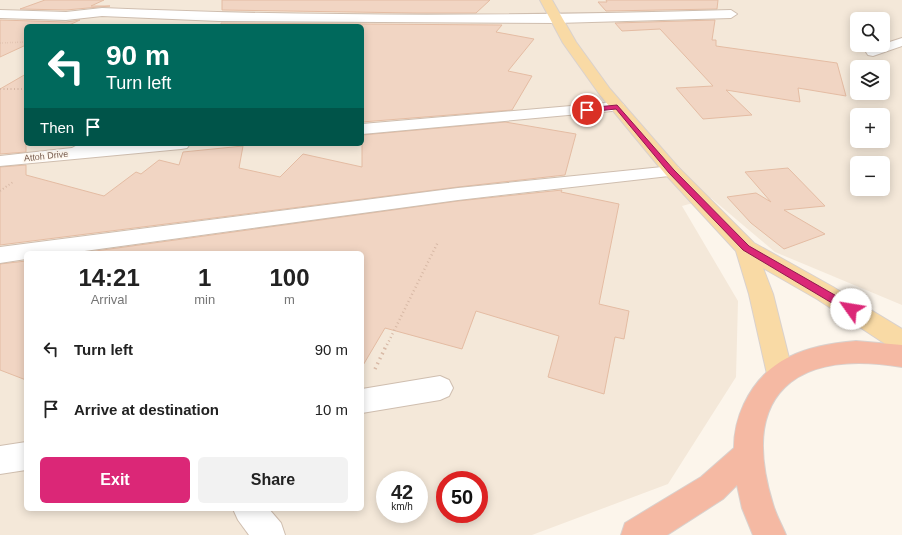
<!DOCTYPE html>
<meta charset="utf-8">
<style>
:root{--surface:#fff;--page:#f2f2f2;--text:#222;--muted:#767676;--accent:#db2777}
body{margin:0;font-family:Arial,sans-serif;background:var(--page);color:var(--text);height:100vh;display:flex;flex-direction:column;font-size:15px;white-space:nowrap}
*{box-sizing:border-box;margin:0}
p{font-size:13px;color:var(--muted)}
.icon{flex:none;width:22px;height:22px;fill:none;stroke:currentColor;stroke-width:2;stroke-linecap:round;stroke-linejoin:round}
.map{position:relative;flex:1;overflow:hidden}
.sheet{position:absolute;left:24px;top:251px;width:340px;height:260px;display:flex;flex-direction:column;background:var(--surface);border-radius:6px;box-shadow:0 2px 10px #0003}
.sheet>*{flex:none}
.top-card{position:absolute;left:24px;top:24px;width:340px;height:122px;border-radius:6px;box-shadow:0 2px 10px #0003;background:#00695c;color:#fff;overflow:hidden}
.controls{position:absolute;left:850px;top:12px;display:grid;gap:8px}
.controls a{display:grid;place-items:center;width:40px;height:40px;border-radius:6px;background:var(--surface);box-shadow:0 2px 10px #0003;font-size:20px}
.speed{position:absolute;left:376px;top:471px;display:flex;gap:8px;font-size:20px;font-weight:700;text-align:center}
.speed>*{display:grid;place-content:center;width:52px;height:52px;border-radius:50%;background:var(--surface);box-shadow:0 2px 10px #0003;line-height:1}
.speed small{font-size:10px;font-weight:400}
.speed .limit{border:6px solid #d22;background:#fff;color:#111}
.pin{position:absolute;display:grid;place-items:center;width:34px;height:34px;color:#fff;margin:-17px;border:2px solid #fff;border-radius:50%;box-shadow:0 1px 4px #0007}
.me{position:absolute;width:44px;margin:-22px;rotate:302deg;stroke-linejoin:round;filter:drop-shadow(0 0 3px #0008)}
.turn{display:flex;align-items:center;gap:14px;height:84px;padding:0 16px;font-size:18px}
.turn .icon{width:52px;height:52px;stroke-width:2.5}
.turn b{display:block;font-size:28px;line-height:34px}
.then{display:flex;align-items:center;height:38px;padding:0 16px;background:#0003;gap:8px;font-size:15px}
.eta{display:flex;justify-content:space-evenly;align-items:center;height:68px;text-align:center}
.eta b{font-size:24px;font-weight:600;line-height:28px}
.action{display:flex;gap:8px;margin-top:auto;padding:8px 16px}
.action a{flex:1;height:46px;border-radius:6px;background:var(--accent);color:#fff;font-size:16px;font-weight:600;line-height:46px;text-align:center}
.action a+a{background:var(--page);color:var(--text)}
ul{padding:0;list-style:none}
li{display:flex;align-items:center;gap:12px;height:60px;padding:0 16px}
li div{flex:1}
li b{display:block;font-size:15px}
li em{font-style:normal}
.map>svg:first-child{display:block}
</style>
<div class="map">
<svg width="902" height="535" viewBox="0 0 902 535">
<rect width="100%" height="100%" fill="#fcf5eb"/>
<path fill="#f4e8d9" fill-rule="evenodd" d="M0 0H902V305L775 252 711 198 682 206 738 301 736 377 668 484 532 535H0ZM857 19H883V45H857ZM26 26H362V144H26ZM857 67H883V93H857ZM857 115H883V141H857ZM857 163H883V189H857ZM26 253H362V509H26ZM385 480H419V514H385ZM445 480H479V514H445Z"/>
<g fill="#f1d5c3" stroke="#e4bca3">
<polygon points="45,0 104,0 91,6 110,6 66,10 20,9"/>
<polygon points="222,0 490,0 476,13 416,13 222,10"/>
<polygon points="606,0 718,0 717,9 606,11 598,2 607,2"/>
<polygon points="0,20 66,22 80,20 67,26 26,26 26,45 0,57"/>
<polygon points="715,20 712,40 716,40 716,46 837,63 846,96 798,88 800,102 726,90 752,115 703,119 676,88 713,86 660,29 622,31 615,23"/>
<polygon points="221,23 502,25 496,32 534,39 508,71 532,76 512,110 362,122 362,26 221,26"/>
<polygon points="26,74 26,152 0,154 0,89"/>
<polygon points="505,122 576,134 565,175 458,187 0,245 0,167 26,165 26,175 104,196 136,172 141,174 159,160 179,165 183,152 243,146 239,168 280,177 303,154 362,167 362,135"/>
<polygon points="788,168 825,206 784,210 825,234 784,249 751,223 727,197 756,193 771,202 745,172"/>
<polygon points="562,190 561,192 619,204 599,304 629,311 624,339 615,337 604,394 548,377 559,336 476,311 462,349 385,328 362,367 362,253 81,253 458,201"/>
<polygon points="26,261 26,380 0,370 0,264"/>
</g>
<g fill="none" stroke-linecap="round" stroke-linejoin="round">
<defs>
<g id="minor">
<path d="M102 8C312 17 521 16 731 10L737 14 731 18 557 23 219 21 102 16 66 20 0 18V10L66 12Z"/>
<polygon points="902,38 902,46 873,56 868,55 866,52 868,49"/>
<polygon points="617,102 623,104 625,107 623,110 362,134 362,124"/>
<polygon points="79,144 97,144 97,146 121,144 190,144 187,148 181,149 0,166 0,156 72,148"/>
<polygon points="672,166 678,167 681,171 678,175 458,200 70,253 26,253 26,259 0,263 0,247 458,188"/>
<polygon points="440,376 449,380 453,388 449,396 440,400 362,413 362,389"/>
<polygon points="26,442 26,470 0,474 0,446"/>
<polygon points="233,509 269,509 281,523 285,535 249,535 238,520"/>
</g>
<polygon id="major" points="540,0 552,0 576,42 610,89 678,167 754,243 833,287 902,329 902,352 893,349 817,299 763,268 773,294 793,374 789,382 780,385 771,382 767,374 749,294 736,251 666,175 600,95 563,43"/>
<path id="highway" d="M856 341 902 345V367C795 349 739 394 773 504 776 515 782 525 786 535H753L742 508 737 485 723 499 667 535H621L625 523 701 477 734 448C734 432 737 419 744 404 766 357 808 345 856 341Z"/>
</defs>
<use href="#minor" stroke="#cfbeaf" stroke-width="2"/>
<use href="#major" stroke="#d9d1cd" stroke-width="2"/>
<use href="#highway" stroke="#d9d1cd" stroke-width="2"/>
<polyline stroke="#d7b8a5" stroke-width="1.5" stroke-dasharray="0.5 2" stroke-linecap="butt" points="0,43 26,42"/>
<g stroke="#d7b8a5" stroke-width="2" stroke-dasharray="1 2.5" stroke-linecap="butt">
<polyline points="0,89 26,89"/>
<polyline points="0,191 13,182"/>
</g>
<polyline stroke="#d7b8a5" stroke-width="2.5" stroke-dasharray="1 3" stroke-linecap="butt" points="387,345 438,242"/>
<polyline stroke="#d7b8a5" stroke-width="3.5" stroke-dasharray="1.5 4" stroke-linecap="butt" points="375,369 387,344"/>
<use href="#minor" fill="#fff" fill-rule="evenodd"/>
<use href="#major" fill="#f9daa5" fill-rule="evenodd"/>
<use href="#highway" fill="#f5b9a3" fill-rule="evenodd"/>
</g>
<polygon fill="#db2777" stroke="#8e194d" points="617,105 674,170 749,246 854,306 855,309 854,312 847,312 743,250 669,173 616,109 587,112 584,110 587,108"/>
<g text-anchor="middle" stroke-width="3.5" stroke-linejoin="round" paint-order="stroke">
<g font-size="9" fill="#785c4d" stroke="#fff9f1">
<text transform="translate(46 156) rotate(-6)" y="3">Attoh Drive</text>
</g>
</g>
</svg>
<div class="controls">
<a><svg class="icon" aria-label="search" viewBox="0 0 24 24"><circle cx="10" cy="10" r="6"/><path d="M15 15l6 6"/></svg></a>
<a><svg class="icon" aria-label="layers" viewBox="0 0 24 24"><path d="M12 4l9 5-9 5-9-5zM3 14l9 5 9-5"/></svg></a>
<a>+</a>
<a>−</a>
</div>
<div class="speed"><div>42<small>km/h</small></div><div class="limit">50</div></div>
<div class="pin" style="left:587px;top:110px;background:#d93025"><svg class="icon" aria-label="arrive" viewBox="0 0 24 24"><path d="M6 21V4h12l-3 4 3 4H6"/></svg></div>
<svg class="me" style="left:851px;top:309px" viewBox="-20 -20 40 40"><circle r="19" fill="#fff"/><path d="M0-13L10 11 0 6-10 11z" fill="#db2777"/></svg>
<div class="top-card">
<div class="turn"><svg class="icon" aria-label="left" viewBox="0 0 24 24"><path d="M17 20v-9H6M10 6l-5 5 5 5"/></svg><div><b>90 m</b>Turn left</div></div>
<div class="then">Then<svg class="icon" aria-label="arrive" viewBox="0 0 24 24"><path d="M6 21V4h12l-3 4 3 4H6"/></svg></div>
</div>
<section class="sheet">
<div class="eta">
<div><b>14:21</b><p>Arrival</p></div>
<div><b>1</b><p>min</p></div>
<div><b>100</b><p>m</p></div>
</div>
<ul>
<li><svg class="icon" aria-label="left" viewBox="0 0 24 24"><path d="M17 20v-9H6M10 6l-5 5 5 5"/></svg><div><b>Turn left</b></div><em>90 m</em></li>
<li><svg class="icon" aria-label="arrive" viewBox="0 0 24 24"><path d="M6 21V4h12l-3 4 3 4H6"/></svg><div><b>Arrive at destination</b></div><em>10 m</em></li>
</ul>
<div class="action"><a>Exit</a><a>Share</a></div>
</section>
</div>
